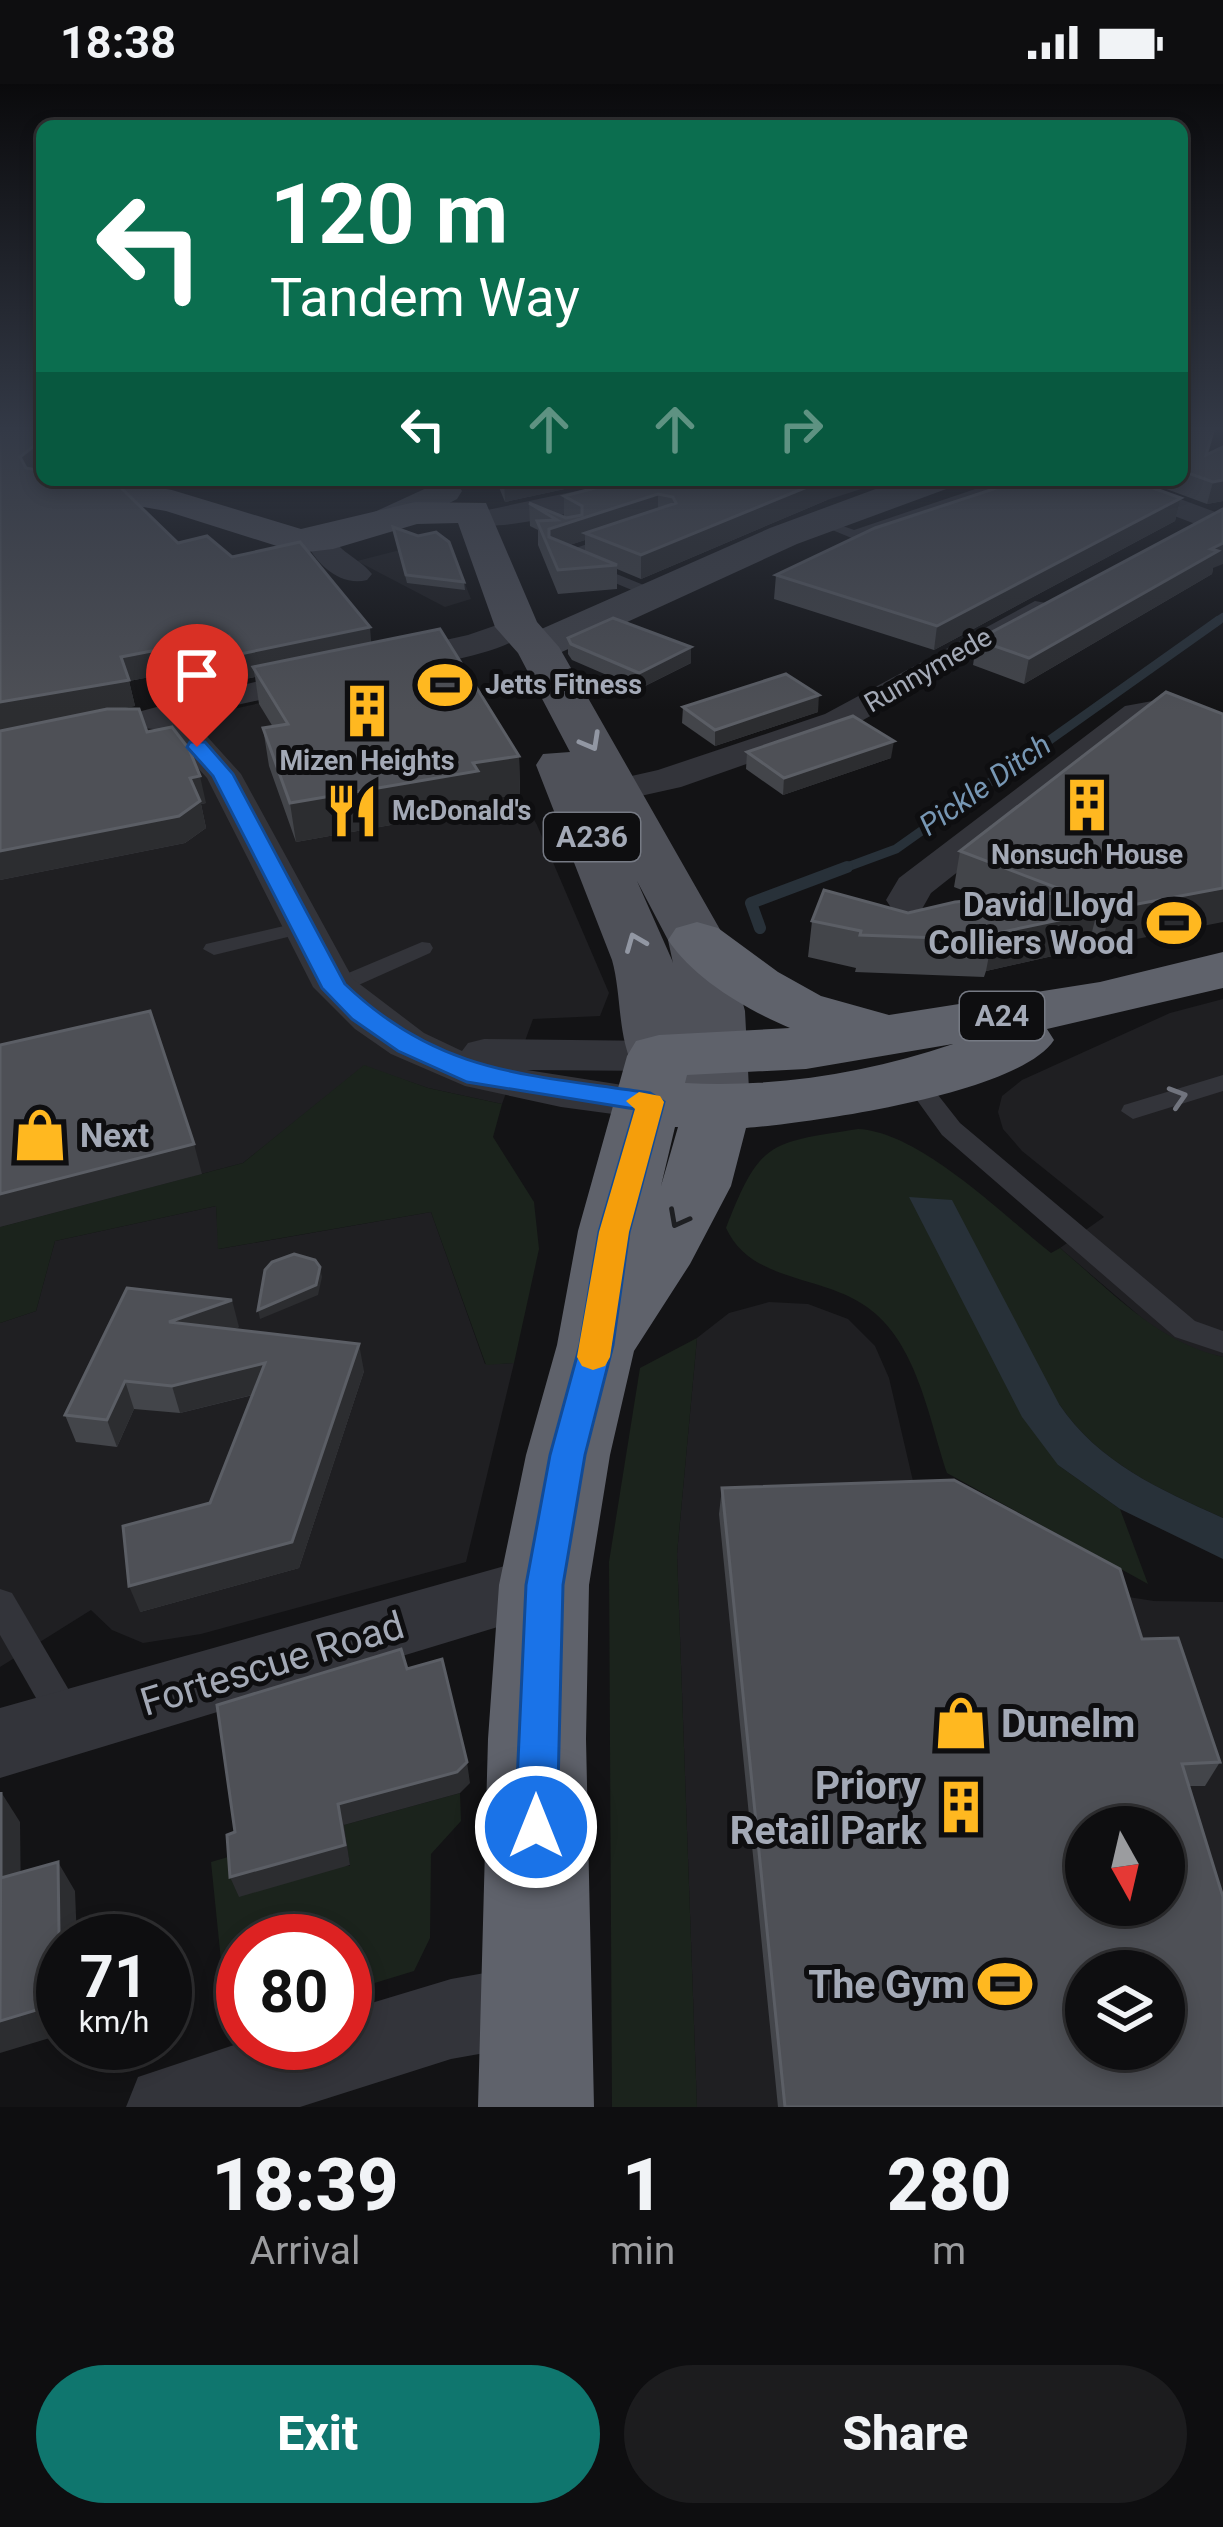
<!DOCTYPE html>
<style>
:root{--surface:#0e0e10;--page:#1c1c1e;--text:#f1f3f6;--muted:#9b9c9f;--line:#2e2e30;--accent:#0f766e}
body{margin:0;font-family:Roboto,sans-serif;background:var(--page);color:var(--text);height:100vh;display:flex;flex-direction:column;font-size:45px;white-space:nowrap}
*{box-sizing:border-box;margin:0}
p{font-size:39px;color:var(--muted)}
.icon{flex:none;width:66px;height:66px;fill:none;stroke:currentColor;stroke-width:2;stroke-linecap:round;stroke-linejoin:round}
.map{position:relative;height:2023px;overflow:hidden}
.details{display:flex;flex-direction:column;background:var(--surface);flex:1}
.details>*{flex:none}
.banner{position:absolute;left:36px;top:36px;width:1152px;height:366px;border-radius:18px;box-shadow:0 6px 18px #0003,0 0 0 3px var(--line);background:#0b6e4f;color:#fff;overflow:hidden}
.needle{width:78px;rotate:172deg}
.fabs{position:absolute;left:1065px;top:1722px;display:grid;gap:24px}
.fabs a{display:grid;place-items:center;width:120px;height:120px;border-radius:50%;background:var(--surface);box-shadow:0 6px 18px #0003,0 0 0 3px var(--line);font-size:60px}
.speed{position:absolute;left:36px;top:1830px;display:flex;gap:24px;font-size:60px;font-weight:700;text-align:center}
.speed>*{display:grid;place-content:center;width:156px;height:156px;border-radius:50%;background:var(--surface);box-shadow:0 6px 18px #0003,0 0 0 3px var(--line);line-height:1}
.speed small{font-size:30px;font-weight:400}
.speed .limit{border:18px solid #d22;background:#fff;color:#111}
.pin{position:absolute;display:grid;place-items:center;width:102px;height:102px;color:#fff;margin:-123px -51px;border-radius:50% 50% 50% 0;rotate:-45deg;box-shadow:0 0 12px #0007}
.pin .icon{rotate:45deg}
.me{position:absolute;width:132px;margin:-66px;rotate:0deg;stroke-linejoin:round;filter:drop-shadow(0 0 9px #0008)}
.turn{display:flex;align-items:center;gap:42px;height:252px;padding:0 36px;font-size:54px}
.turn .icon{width:156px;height:156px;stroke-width:2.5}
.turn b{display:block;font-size:84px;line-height:102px}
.lanes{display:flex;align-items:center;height:114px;padding:0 36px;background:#0003;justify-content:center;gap:60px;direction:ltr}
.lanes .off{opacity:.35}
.eta{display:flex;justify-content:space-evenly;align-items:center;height:204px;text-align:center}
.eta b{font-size:72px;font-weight:800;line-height:84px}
.action{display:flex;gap:24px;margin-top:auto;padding:24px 36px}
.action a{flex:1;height:138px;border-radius:72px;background:var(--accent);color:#fff;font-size:48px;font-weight:800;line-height:138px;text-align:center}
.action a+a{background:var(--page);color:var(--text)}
.status{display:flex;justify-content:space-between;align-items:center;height:84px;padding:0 60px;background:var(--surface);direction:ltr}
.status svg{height:33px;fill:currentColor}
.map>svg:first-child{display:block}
</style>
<div class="status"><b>18:38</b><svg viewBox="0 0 49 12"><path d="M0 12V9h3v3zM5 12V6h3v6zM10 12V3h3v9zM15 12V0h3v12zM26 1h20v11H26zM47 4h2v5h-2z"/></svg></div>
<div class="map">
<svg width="1223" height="2023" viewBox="0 0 1223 2023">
<rect width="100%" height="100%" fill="#131315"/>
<g fill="#1f1f22" fill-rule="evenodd">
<polygon points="447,454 471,515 445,523 357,477"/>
<polygon points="452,577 478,638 537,741 609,909 600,932 533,935 502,1020 428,1004 364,982 243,1079 0,1143 0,676"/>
<polygon points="1223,915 1223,1273 1190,1266 1157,1247 1060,1164 1104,1133 1022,1067 1003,1045 998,1028 1002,1012 1022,996 1170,929"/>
<polygon points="216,1122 219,1165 431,1128 485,1280 514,1279 466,1478 201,1550 143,1559 112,1546 91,1526 0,1583 0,1239 36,1227 55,1157"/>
<path d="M769 1218 808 1220 848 1235 875 1262 889 1294 919 1423 1109 1510 1154 1517 1223 1518V2023H697L677 1470 697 1254 729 1229ZM1086 1743H1164V1821H1086ZM1086 1887H1164V1965H1086Z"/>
</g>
<g fill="#1b231c">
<polygon points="364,981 428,1004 502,1020 493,1053 534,1118 539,1165 514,1279 486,1281 431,1128 218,1165 216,1122 55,1157 36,1227 0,1239 0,1143 243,1079"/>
<path d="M858 1045C920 1048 1002 1130 1051 1169L1060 1164C1111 1207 1157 1258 1223 1273V1434C1159 1405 1099 1379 1059 1320L1058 1381 1120 1425 1148 1500 947 1389C929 1335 917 1258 867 1223 821 1190 751 1199 726 1144 760 1057 768 1059 858 1045Z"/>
<polygon points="697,1254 677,1470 697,2023 612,2023 609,1478 640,1284"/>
<polygon points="460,1709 461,1737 431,1770 430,1854 414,1887 345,1908 345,1857 243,1857 243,1927 225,1916 211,1778 235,1771 350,1782 344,1741"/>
</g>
<path fill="#283139" d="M909 1113 952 1116 1059 1320C1099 1379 1159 1405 1223 1434V1475L1120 1425 1058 1381 1022 1333Z"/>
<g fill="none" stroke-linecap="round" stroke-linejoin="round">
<polyline stroke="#283139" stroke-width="8" points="1215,539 1223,533"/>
<polyline stroke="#283139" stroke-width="9" points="839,786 896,765 1219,536"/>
<polyline stroke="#283139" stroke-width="12" points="760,844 751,819 847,783"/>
<g fill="#33343a" fill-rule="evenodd">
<polygon points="1002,396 1022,396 854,455 813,438 820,434 854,446"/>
<polygon points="609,453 621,456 572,472 656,506 656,512 646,512 551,472"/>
<polygon points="301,838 308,840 312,844 308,848 214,871 203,865 206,860"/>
<polygon points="422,858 430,859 433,864 430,869 343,908 335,910 324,903 327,898"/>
<polygon points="925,986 933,988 938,1011 960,1039 1195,1237 1223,1247 1223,1269 1175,1253 942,1051 914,1012 913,994"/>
<polygon points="1223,991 1223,1007 1133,1035 1121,1027 1124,1021"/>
<polygon points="0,1505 12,1509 80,1625 86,1637 80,1649 68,1654 56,1649 0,1551"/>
</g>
<g fill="#33343a" fill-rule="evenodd">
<path d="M628 396H673L669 402C634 411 487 458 464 436L478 428Z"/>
<polygon points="1092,396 1129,396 1218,429 1222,435 1208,443 1198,441 1096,402"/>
<path d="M319 447 329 450C343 471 358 473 372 490L367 496C340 503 315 479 305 456Z"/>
<polygon points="1035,517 1046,519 1050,526 1046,533 849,644 681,703 618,717 605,714 599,706 605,698 658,686 825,630"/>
<path d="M517 534 533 543C508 571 427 580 390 588L374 578 378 571 468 551Z"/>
<path d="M322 583 339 593 334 600 232 622 194 638 241 690 353 895 424 949 462 967 468 959 484 955 659 957 675 961 682 972 675 983 659 987 527 986 667 1008 674 1019 667 1030 650 1035 561 1023 465 1002 391 970 355 945 313 903 207 694 163 646 134 643 129 636 134 629C196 613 258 596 322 583Z"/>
<polygon points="1169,614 1223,634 1223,657 1166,635 1147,638 931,809 922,825 907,828 892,825 886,816 899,794 1125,622"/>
<polygon points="544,1471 567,1480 577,1501 567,1522 0,1694 0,1624"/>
<polygon points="535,1880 563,1892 575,1920 563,1948 535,1960 451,1975 300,2023 126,2023 138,1993 243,1958 345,1959 345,1927 451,1895"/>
</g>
<g fill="#41434a" fill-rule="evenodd">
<polygon points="444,396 457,399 462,407 457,415 398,446 370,446 365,438 370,430"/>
<polygon points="900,396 954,396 949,404 797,460 553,572 537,576 521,572 515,563 521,554 770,444"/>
</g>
<path fill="#4f5159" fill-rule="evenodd" d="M42 387V396H113L172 406 301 445 415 418 486 419 537 538 559 563 726 856 745 927 750 1025 741 1041 717 1048 693 1041 684 1025 683 984 659 993 636 987C617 957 622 911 612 876L536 681 543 670 570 668 518 569 495 543 458 439 417 440 333 465 299 469 166 427 35 404 30 396ZM637 797 668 856 673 879 672 876Z"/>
<path fill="#5f626b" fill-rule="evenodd" d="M697 838 718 844 778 888 821 912 889 931 1100 898 1223 868V904L1047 945 1054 956C1019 1010 810 1039 746 1044L731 1102 690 1180 634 1267 610 1371 589 1501 586 1655 594 2023H478L488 1655 499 1501 526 1371 557 1261 578 1147 627 972 636 957 659 951 790 944C747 926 694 895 668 856L676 844ZM953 960C867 989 776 1004 685 999L687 991 806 985ZM675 1043H678L661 1102Z"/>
</g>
<g fill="#43454a" fill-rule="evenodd">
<polygon points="42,344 42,384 36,386 178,459 232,473 371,559 519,672 520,710 480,717 480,725 296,758 269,682 263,644 273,643 259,620 255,593 245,595 234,577 129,597 135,622 115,625 147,648 206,719 201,720 206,744 185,759 0,796 0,647 66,634 0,646 0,345"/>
<polygon points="1182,344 1207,371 1223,363 1223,417 1207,420 1142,396 1182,396"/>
<polygon points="496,396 606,396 505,418"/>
<path d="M626 396 827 416 641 495 617 485V505L558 510 538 461V446L530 442 529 419 564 433V412ZM585 456V468L569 461Z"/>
<polygon points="997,396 1131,396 1181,414 1175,437 934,566 774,515 776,491 995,404"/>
<polygon points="393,443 418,452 464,498 465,506 407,499"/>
<polygon points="1213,484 1212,490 1024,600 973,581 977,556"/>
<polygon points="568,554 691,579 639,605 572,576 568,570"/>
<polygon points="683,623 818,628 715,662 682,639"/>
<polygon points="1223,630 1101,862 1090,857 1088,864 986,887 984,893 855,888 856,884 808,873 812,837 908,829 985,815 954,803 960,767"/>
<polygon points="747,668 891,674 783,711 746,685"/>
<polygon points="127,1204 239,1243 233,1245 364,1287 299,1484 140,1528 210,1419 253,1311 180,1329 134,1325 117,1363 76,1358 65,1331"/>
<polygon points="722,1404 1142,1555 1220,1678 1205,1702 1189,1702 1223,2023 778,2023 719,1430"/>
</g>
<g fill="#2c2d30">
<polygon points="34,362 39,383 26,395 20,373"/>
<polygon points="504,396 606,396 505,418"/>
<polygon points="824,396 889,396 827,416 641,495 641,471"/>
<polygon points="1223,396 1223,417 1207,420 1213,398"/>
<polygon points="658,410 658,433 585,449 585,456 550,468 549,445"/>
<polygon points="1181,414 1175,437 934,566 937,542"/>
<polygon points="1223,459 1223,480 1213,484 1212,490 1024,600 1029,574"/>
<polygon points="370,543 372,568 253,583 255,593 245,595 240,570"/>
<polygon points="229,552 234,577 129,597 135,622 0,646 0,618 121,573"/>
<polygon points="691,563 691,579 639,605 639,589"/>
<polygon points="819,611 818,628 715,662 715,646"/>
<polygon points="894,657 891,674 783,711 784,694"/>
<polygon points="519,672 520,710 480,717 480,725 296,758 290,719 473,679"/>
<polygon points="200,692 206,719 201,720 206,744 185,759 0,796 0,767"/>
<polygon points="1223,804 1223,838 1101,862 1111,825"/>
<polygon points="1097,828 1088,864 986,887 992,856 988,851"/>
<polygon points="194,1060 202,1090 0,1143 0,1110"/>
<polygon points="320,1183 322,1193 318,1211 260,1235 258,1226"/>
<polygon points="232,1216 239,1243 177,1265 169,1238"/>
<polygon points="359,1260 364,1287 299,1484 140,1528 129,1502 292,1458"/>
<polygon points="265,1279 272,1306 180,1329 172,1302"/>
<polygon points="125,1297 134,1325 117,1363 107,1336"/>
<polygon points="467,1678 470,1699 460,1709 344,1741 350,1781 239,1813 230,1793 338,1720"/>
<polygon points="1,1708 20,1738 21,1822 1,1794"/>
<polygon points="58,1778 75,1807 77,1857 63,1857 63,1950 0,1969 0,1937"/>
</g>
<g fill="#4e5056" stroke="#5b5e65" stroke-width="3" fill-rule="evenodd">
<polygon points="42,344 42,370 40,362 34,362 20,373 26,384 42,387 42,396 88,396 119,402 178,459 207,452 232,473 300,458 370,543 240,570 229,552 121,573 129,596 0,618 0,345"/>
<polygon points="1182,344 1214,344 1206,371 1223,363 1223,396 1213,398 1182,387"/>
<polygon points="626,396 824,396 641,471 585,449 676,419 673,413 658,410 549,445 549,453 617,481 558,486 537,437 557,436 529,419 566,434 582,431 582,422 564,412"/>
<polygon points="1016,396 1131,396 1181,414 937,542 776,491 875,444 1018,397"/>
<polygon points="1223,425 1223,459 1211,465 1218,467 1029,574 977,556"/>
<polygon points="393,443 418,452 436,448 449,458 464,498 406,491"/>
<polygon points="613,534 691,563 639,589 571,560 568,554"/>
<polygon points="440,545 519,672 473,679 478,687 290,719 263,644 288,640 253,583"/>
<polygon points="786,590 819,611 715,646 683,623"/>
<polygon points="1166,608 1223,630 1223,804 1111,825 1096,819 1097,828 988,851 992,856 860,851 861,847 812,837 824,806 908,829 955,818 1068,808 960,767"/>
<polygon points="107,625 139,625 147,648 172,643 189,665 200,692 190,694 200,717 179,732 0,767 0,647"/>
<polygon points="853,632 894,657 784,694 747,668"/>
<polygon points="150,927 194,1060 0,1110 0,961"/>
<polygon points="294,1170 315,1176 320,1183 316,1201 258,1226 265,1186 272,1178"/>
<polygon points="127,1204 232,1216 169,1238 359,1260 292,1458 129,1502 123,1442 210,1419 265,1279 172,1302 125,1297 107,1336 65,1331"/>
<path d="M954 1396 1120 1485 1142 1555 1178 1554 1220 1678 1182 1680 1223 1813V2023H785L722 1404ZM1086 1743H1164V1821H1086ZM1086 1887H1164V1965H1086Z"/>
<polygon points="401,1565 407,1585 442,1575 467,1678 457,1688 338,1720 345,1761 230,1793 227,1751 235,1748 217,1621"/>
<polygon points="1,1708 1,1794 58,1778 60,1919 0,1937"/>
</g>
<defs><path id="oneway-chevron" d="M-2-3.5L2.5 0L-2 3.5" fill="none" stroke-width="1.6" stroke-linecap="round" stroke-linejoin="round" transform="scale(3)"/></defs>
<g stroke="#9297a3">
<use href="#oneway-chevron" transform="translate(591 658) rotate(61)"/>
<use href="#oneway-chevron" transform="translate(635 858) rotate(-112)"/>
</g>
<use stroke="#71747e" href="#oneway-chevron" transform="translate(1178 1013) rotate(-17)"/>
<use stroke="#1e1f22" href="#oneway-chevron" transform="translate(678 1135) rotate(118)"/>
<linearGradient id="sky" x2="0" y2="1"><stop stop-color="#0a0a0c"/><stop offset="0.55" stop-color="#333946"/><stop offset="1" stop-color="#333946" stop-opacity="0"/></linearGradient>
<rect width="1223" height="627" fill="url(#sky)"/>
<path fill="#1a73e8" stroke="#114b97" stroke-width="3" d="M190 658H205L233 690 345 900C440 991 528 990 650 1009L664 1018 629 1148 613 1261 585 1371 563 1501 557 1743 551 1758 536 1764 522 1758 515 1743 526 1501 550 1371 580 1261 599 1148 635 1025 467 998 398 967 352 935 322 904 213 692 187 663Z"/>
<polygon fill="#f59e0b" points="639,1008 660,1012 664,1018 629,1148 610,1273 605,1282 593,1286 582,1282 577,1273 599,1148 635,1025 626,1017"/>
<defs>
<symbol id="stadium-bare" viewBox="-9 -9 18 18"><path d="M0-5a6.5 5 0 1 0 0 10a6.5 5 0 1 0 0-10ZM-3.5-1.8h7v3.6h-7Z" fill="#ffb820" stroke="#0e0e10" stroke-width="2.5" paint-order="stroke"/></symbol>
<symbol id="building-bare" viewBox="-9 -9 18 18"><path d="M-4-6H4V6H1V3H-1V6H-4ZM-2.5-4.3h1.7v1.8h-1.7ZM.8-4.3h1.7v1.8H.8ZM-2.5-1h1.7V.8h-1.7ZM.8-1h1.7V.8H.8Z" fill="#ffb820" stroke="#0e0e10" stroke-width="2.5" paint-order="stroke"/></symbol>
<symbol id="restaurant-bare" viewBox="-9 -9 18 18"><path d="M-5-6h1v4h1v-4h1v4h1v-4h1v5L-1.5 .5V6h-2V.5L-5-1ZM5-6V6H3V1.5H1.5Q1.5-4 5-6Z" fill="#ffb820" stroke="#0e0e10" stroke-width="2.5" paint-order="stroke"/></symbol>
<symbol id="shop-bare" viewBox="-9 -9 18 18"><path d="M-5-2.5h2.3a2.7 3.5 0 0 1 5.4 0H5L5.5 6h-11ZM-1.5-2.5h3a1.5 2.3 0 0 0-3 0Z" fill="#ffb820" stroke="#0e0e10" stroke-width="2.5" paint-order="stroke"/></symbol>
</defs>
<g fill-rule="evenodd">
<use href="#stadium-bare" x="407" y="563" width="76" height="76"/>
<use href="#building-bare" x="329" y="589" width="76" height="76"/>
<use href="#building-bare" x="1049" y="683" width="76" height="76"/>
<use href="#restaurant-bare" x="314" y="689" width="76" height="76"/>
<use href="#stadium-bare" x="1136" y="801" width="76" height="76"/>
<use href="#shop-bare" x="2" y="1013" width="76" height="76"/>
<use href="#shop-bare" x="923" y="1601" width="76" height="76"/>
<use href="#building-bare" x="923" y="1685" width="76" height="76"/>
<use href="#stadium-bare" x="967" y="1862" width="76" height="76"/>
</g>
<g text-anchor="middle" stroke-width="10" stroke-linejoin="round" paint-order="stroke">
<g font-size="27" fill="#a3a9b6" stroke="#0e0e10">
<text transform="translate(928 586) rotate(-30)" y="9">Runnymede</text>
</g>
<g font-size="27" font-weight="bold" fill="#a3a9b6" stroke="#0e0e10" text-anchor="start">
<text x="485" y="610">Jetts Fitness</text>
<text x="367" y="686" text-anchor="middle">Mizen Heights</text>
<text x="392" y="736">McDonald's</text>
<text x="1087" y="780" text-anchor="middle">Nonsuch House</text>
</g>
<g font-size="30" font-style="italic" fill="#7797b4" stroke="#0e0e10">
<text transform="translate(985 701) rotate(-35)" y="10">Pickle Ditch</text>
</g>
<g fill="#0e0e10" stroke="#767a84" stroke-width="3">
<rect x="544" y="729" width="96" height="48" rx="9"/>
<rect x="960" y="908" width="84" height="48" rx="9"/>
</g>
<g font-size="30" font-weight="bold" fill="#a3a9b6">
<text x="592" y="763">A236</text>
<text x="1002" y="942">A24</text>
</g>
<g font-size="33" font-weight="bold" fill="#a3a9b6" stroke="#0e0e10" text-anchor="end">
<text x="1134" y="832">David Lloyd<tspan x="1134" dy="38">Colliers Wood</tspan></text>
<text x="80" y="1063" text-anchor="start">Next</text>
</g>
<g font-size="39" fill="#a3a9b6" stroke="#0e0e10">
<text transform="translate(272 1579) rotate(-17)" y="14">Fortescue Road</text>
</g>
<g font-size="39" font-weight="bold" fill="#a3a9b6" stroke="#0e0e10" text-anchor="end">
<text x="1001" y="1653" text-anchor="start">Dunelm</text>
<text x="921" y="1715">Priory<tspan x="921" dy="45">Retail Park</tspan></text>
<text x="965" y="1914">The Gym</text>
</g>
</g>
</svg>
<div class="fabs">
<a><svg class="needle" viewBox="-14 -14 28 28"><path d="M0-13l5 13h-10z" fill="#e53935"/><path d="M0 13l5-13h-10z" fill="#9b9c9f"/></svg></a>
<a><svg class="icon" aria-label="layers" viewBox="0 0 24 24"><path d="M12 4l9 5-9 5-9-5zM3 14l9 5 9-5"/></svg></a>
</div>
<div class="speed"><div>71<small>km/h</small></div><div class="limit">80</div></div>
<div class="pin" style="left:197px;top:663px;background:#d93025"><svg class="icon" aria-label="arrive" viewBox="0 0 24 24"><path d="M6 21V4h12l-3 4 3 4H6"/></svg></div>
<svg class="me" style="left:536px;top:1743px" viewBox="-20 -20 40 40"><circle r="17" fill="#1a73e8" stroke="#fff" stroke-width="3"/><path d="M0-11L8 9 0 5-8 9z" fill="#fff"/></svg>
<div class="banner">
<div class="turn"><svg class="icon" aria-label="left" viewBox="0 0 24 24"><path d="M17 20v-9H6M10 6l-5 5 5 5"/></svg><div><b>120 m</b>Tandem Way</div></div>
<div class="lanes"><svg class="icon" aria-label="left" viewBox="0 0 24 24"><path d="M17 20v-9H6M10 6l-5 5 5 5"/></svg><svg class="icon off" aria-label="ahead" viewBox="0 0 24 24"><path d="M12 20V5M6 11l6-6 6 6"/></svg><svg class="icon off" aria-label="ahead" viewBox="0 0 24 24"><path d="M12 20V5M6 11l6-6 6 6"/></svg><svg class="icon off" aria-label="right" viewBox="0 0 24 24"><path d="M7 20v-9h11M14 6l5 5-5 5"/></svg></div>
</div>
</div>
<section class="details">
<div class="eta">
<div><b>18:39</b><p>Arrival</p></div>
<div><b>1</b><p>min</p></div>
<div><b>280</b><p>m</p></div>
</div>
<div class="action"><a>Exit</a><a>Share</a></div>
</section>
